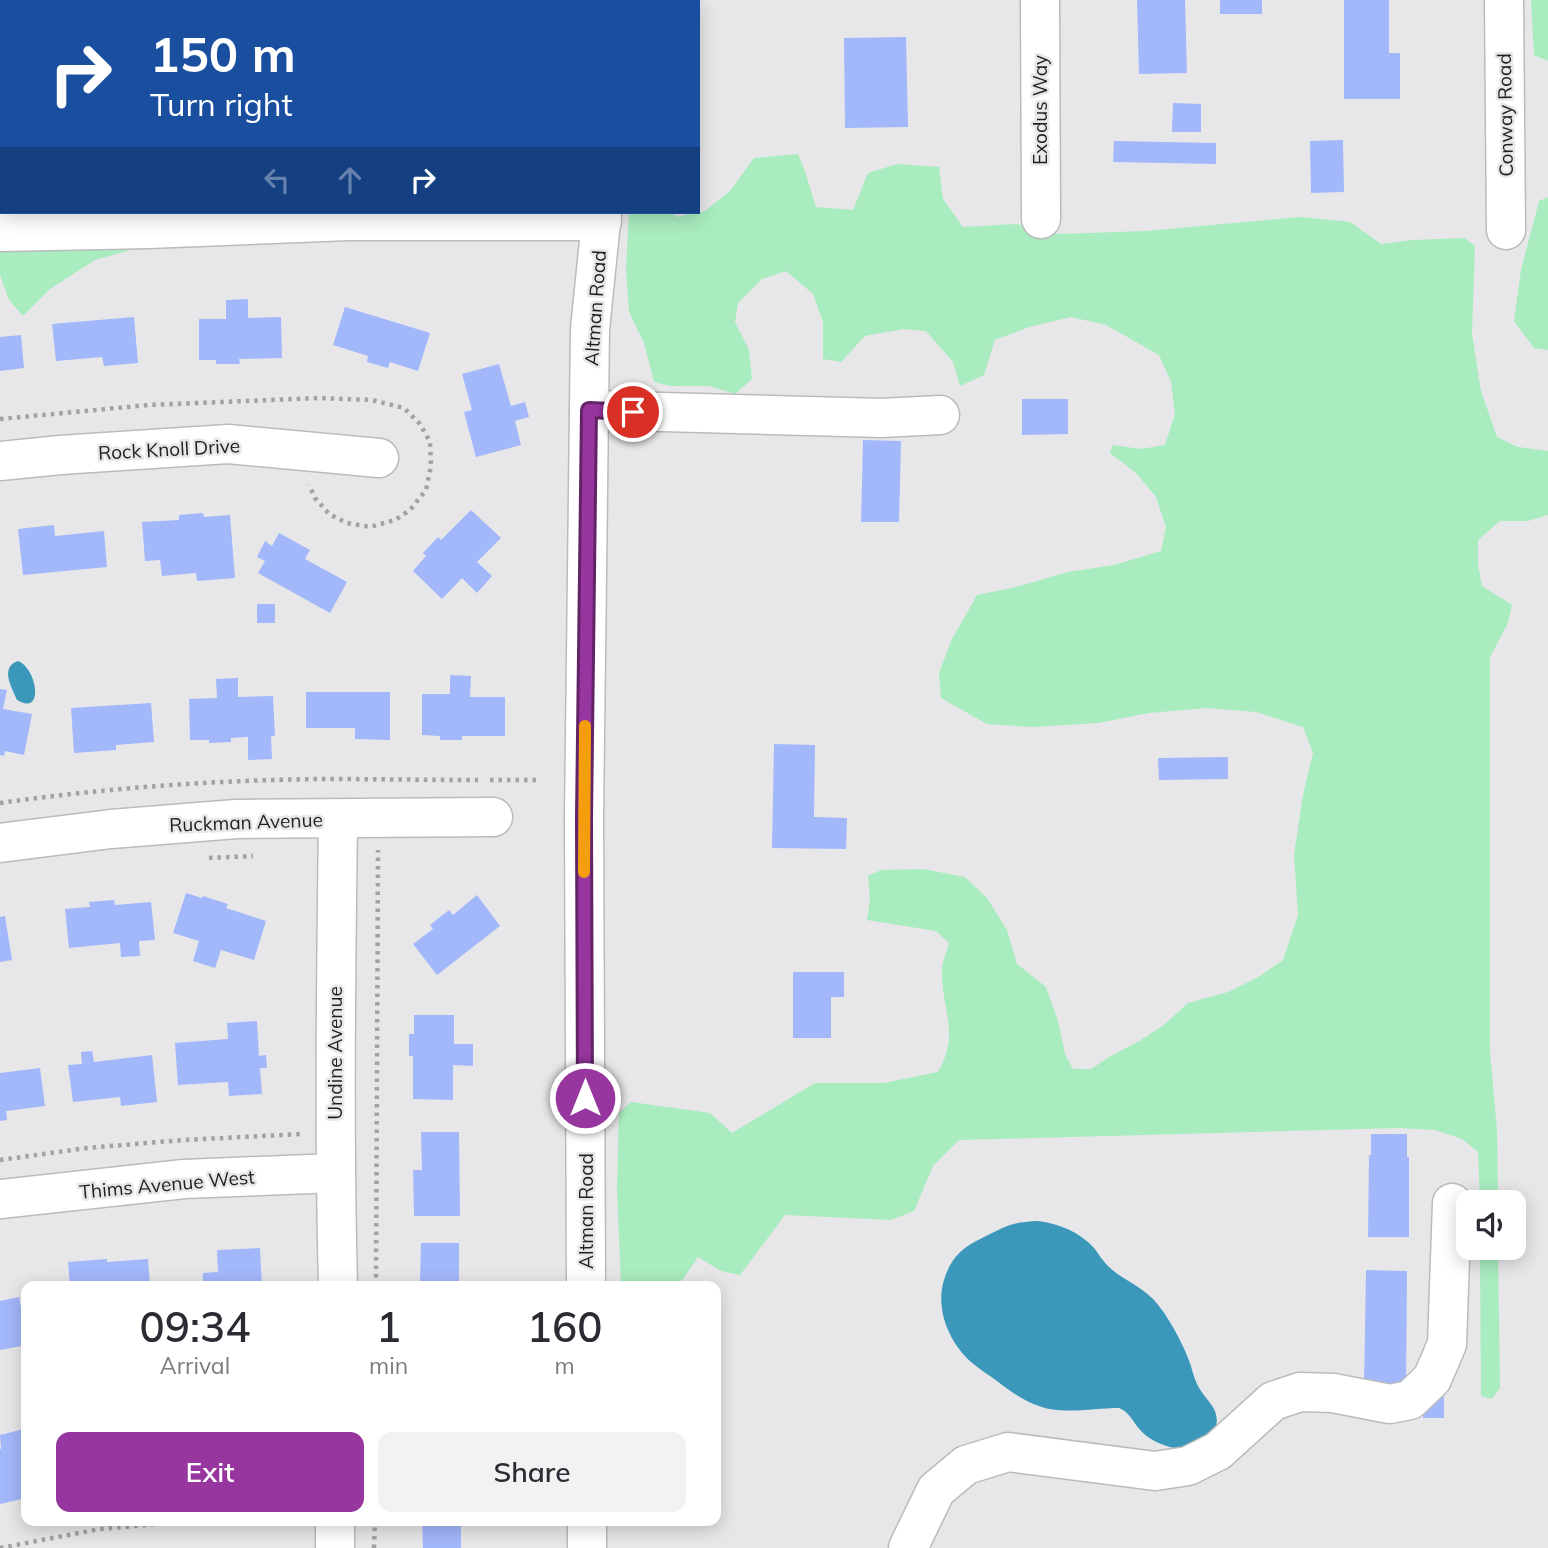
<!DOCTYPE html>
<style>
:root{--surface:#fff;--page:#f2f2f3;--text:#2b2b33;--muted:#7c7c81;--accent:#96369e}
body{margin:0;font-family:Mulish,sans-serif;background:var(--page);color:var(--text);height:100vh;display:flex;flex-direction:column;font-size:26px;white-space:nowrap}
*{box-sizing:border-box;margin:0}
p{font-size:23px;color:var(--muted)}
.icon{flex:none;width:38px;height:38px;fill:none;stroke:currentColor;stroke-width:2;stroke-linecap:round;stroke-linejoin:round}
.map{position:relative;flex:1;overflow:hidden}
.panel{position:absolute;left:21px;top:1281px;width:700px;height:245px;display:flex;flex-direction:column;background:var(--surface);border-radius:14px;box-shadow:0 4px 18px #0003}
.panel>*{flex:none}
.guide{position:absolute;left:0px;top:0px;width:700px;height:214px;box-shadow:0 4px 18px #0003;background:#1a4fa0;color:#fff;overflow:hidden}
.controls{position:absolute;left:1456px;top:1190px;display:grid;gap:14px}
.controls a{display:grid;place-items:center;width:70px;height:70px;border-radius:14px;background:var(--surface);box-shadow:0 4px 18px #0003;font-size:35px}
.pin{position:absolute;display:grid;place-items:center;width:60px;height:60px;color:#fff;margin:-30px;border:4px solid #fff;border-radius:50%;box-shadow:0 2px 7px #0007}
.me{position:absolute;width:77px;margin:-38px;rotate:0deg;stroke-linejoin:round;filter:drop-shadow(0 0 5px #0008)}
.turn{display:flex;align-items:center;gap:24px;height:147px;padding:0 35px;font-size:32px}
.turn .icon{width:91px;height:91px;stroke-width:2.5}
.turn b{display:block;font-size:49px;line-height:60px}
.lanes{display:flex;align-items:center;height:66px;padding:0 35px;background:#0003;justify-content:center;gap:35px;direction:ltr}
.lanes .off{opacity:.35}
.eta{display:flex;justify-content:space-evenly;align-items:center;height:119px;text-align:center}
.eta b{font-size:42px;font-weight:600;line-height:49px}
.cta{display:flex;gap:14px;margin-top:auto;padding:14px 35px}
.cta a{flex:1;height:80px;border-radius:14px;background:var(--accent);color:#fff;font-size:28px;font-weight:600;line-height:80px;text-align:center}
.cta a+a{background:var(--page);color:var(--text)}
.map>svg:first-child{display:block}
</style>
<div class="map">
<svg width="1548" height="1548" viewBox="0 0 1548 1548">
<rect width="100%" height="100%" fill="#e7e7e9"/>
<g fill="#a8ecbf">
<polygon points="0,0 142,0 142,2 2,2 2,212 213,212 138,248 95,260 50,289 23,316 9,300 0,275"/>
<polygon points="1531,0 1548,0 1548,61 1534,55"/>
<path d="M798 154 805 171 816 207 853 210 868 173 897 164 939 167 943 199 963 227 1017 224 1059 234 1146 231 1301 217 1350 222 1381 244 1412 240 1464 238 1475 246 1472 334 1481 391 1497 437 1518 447 1548 451V515L1528 521H1500L1478 540V565L1482 586 1512 605 1508 623 1490 657V1051L1497 1130 1498 1202H1480L1478 1152 1462 1139 1435 1130 1398 1128 959 1140 933 1166 914 1211 891 1220 785 1215 740 1275 721 1271 698 1257 678 1286H621L617 1188 619 1113 631 1102 710 1113 732 1133 815 1083H884L938 1072C961 1032 941 1010 942 970 942 961 947 952 949 943L936 931 867 920 870 900 868 876 881 870 923 869 965 877 987 898 1007 930 1017 964 1046 987 1058 1021 1065 1054 1073 1069H1091L1109 1057 1141 1040 1165 1024 1188 1003 1228 992 1257 978 1283 960 1298 915 1294 855 1303 795 1313 753 1303 727 1256 712 1207 708 1149 713 1098 723 1033 727 987 724 941 698 939 673 951 641 977 595 1016 587 1068 572 1114 565 1161 551 1166 527 1156 497 1136 473 1110 453 1112 445 1141 449 1165 445 1175 414 1171 382 1159 355 1106 325 1071 317 1029 327 995 340 984 375 960 386 953 362 926 331 903 329 865 336 841 362 823 359V322L813 294 786 271 762 279 738 303 735 322 749 350 752 379 735 394 709 386H671L654 382 644 343 629 312 626 270 629 212H671L677 217 705 211 731 190 754 158Z"/>
<polygon points="1548,197 1548,350 1534,348 1514,321 1521,270 1539,201"/>
<polygon points="1480,1248 1498,1248 1500,1388 1492,1399 1481,1396"/>
</g>
<g fill="#3b98bb">
<path d="M18 661C37 668 45 717 17 700 11 686 0 667 18 661Z"/>
<path d="M1038 1221C1060 1224 1080 1232 1095 1249 1099 1255 1103 1261 1108 1266 1121 1279 1139 1285 1152 1298 1166 1312 1181 1340 1188 1358 1192 1367 1193 1376 1197 1384 1207 1404 1222 1407 1215 1432L1183 1450C1168 1447 1153 1443 1142 1432 1133 1423 1131 1413 1119 1408 1095 1408 1061 1415 1039 1406 1023 1401 1010 1391 997 1381 989 1375 979 1369 971 1362 949 1342 935 1309 944 1280 951 1257 962 1248 982 1238 1005 1227 1011 1222 1038 1221Z"/>
</g>
<g fill="#a3b7fb">
<polygon points="1137,0 1185,0 1187,73 1139,74"/>
<rect x="1220" y="0" width="42" height="14"/>
<polygon points="1344,0 1389,0 1389,53 1400,53 1400,99 1344,99"/>
<polygon points="906,37 908,127 845,128 844,38"/>
<polygon points="1173,103 1201,104 1201,132 1172,132"/>
<polygon points="1343,140 1344,192 1311,193 1310,141"/>
<polygon points="1114,141 1216,143 1216,164 1113,162"/>
<polygon points="248,299 248,318 281,317 282,358 239,359 240,364 216,364 216,360 199,360 199,319 226,319 226,300"/>
<polygon points="345,307 430,333 418,371 390,362 388,368 367,362 368,356 333,345"/>
<polygon points="134,317 138,363 104,366 102,357 56,361 52,324"/>
<polygon points="21,335 24,368 0,371 0,337"/>
<polygon points="499,364 511,406 525,402 529,417 515,421 521,445 476,457 464,412 472,410 462,374"/>
<polygon points="1022,399 1068,399 1068,434 1022,435"/>
<polygon points="863,440 901,441 899,522 861,522"/>
<polygon points="471,510 501,538 477,562 492,576 477,593 462,578 442,599 413,571 426,556 423,553 438,537 441,540"/>
<polygon points="203,513 204,517 230,515 235,578 197,581 196,573 162,576 160,560 145,561 142,522 179,520 179,515"/>
<polygon points="54,525 55,536 104,531 107,567 23,575 18,529"/>
<polygon points="279,533 310,550 305,559 347,582 330,613 258,573 265,561 257,557 265,541 272,546"/>
<rect x="257" y="604" width="18" height="19"/>
<polygon points="450,675 471,676 470,697 505,697 505,736 462,736 462,740 440,740 440,736 422,735 422,694 450,694"/>
<polygon points="238,678 238,697 273,696 275,736 271,736 272,759 248,760 248,737 231,738 231,742 209,743 209,740 190,740 189,699 217,698 216,679"/>
<polygon points="0,689 7,690 3,709 32,714 24,755 5,751 4,756 0,755"/>
<polygon points="306,692 390,692 390,740 355,739 355,728 306,728"/>
<polygon points="151,703 154,742 116,745 116,750 74,753 71,708"/>
<polygon points="774,744 815,745 814,817 847,818 846,849 772,848"/>
<polygon points="1228,757 1228,779 1159,780 1158,758"/>
<polygon points="186,893 202,898 203,896 228,904 226,908 266,921 254,960 221,950 215,968 193,961 199,941 173,933"/>
<polygon points="477,895 500,926 437,975 413,944 433,929 430,925 449,910 453,915"/>
<polygon points="114,900 115,905 151,902 155,940 139,941 140,956 121,957 120,943 69,948 65,909 90,907 89,902"/>
<polygon points="5,916 12,960 0,962 0,917"/>
<polygon points="793,972 844,972 844,997 831,997 831,1038 793,1038"/>
<polygon points="414,1015 454,1015 454,1044 473,1044 473,1066 453,1065 453,1100 413,1099 413,1056 409,1056 409,1034 414,1034"/>
<polygon points="257,1021 259,1056 266,1055 267,1068 260,1068 262,1094 229,1096 228,1082 178,1085 175,1043 228,1039 227,1023"/>
<polygon points="92,1051 94,1062 152,1055 157,1102 121,1106 120,1097 73,1102 68,1065 82,1064 81,1052"/>
<polygon points="40,1068 45,1106 6,1111 7,1120 0,1121 0,1073"/>
<polygon points="421,1132 459,1132 460,1216 414,1216 413,1170 422,1170"/>
<polygon points="1371,1134 1407,1134 1407,1157 1409,1157 1409,1237 1368,1237 1369,1155 1371,1155"/>
<polygon points="421,1243 459,1243 459,1286 415,1286 416,1281 420,1281"/>
<polygon points="260,1248 262,1286 196,1286 196,1284 203,1284 203,1273 218,1272 217,1250"/>
<polygon points="107,1259 107,1262 148,1259 150,1286 70,1286 68,1262"/>
<polygon points="1366,1270 1407,1271 1406,1389 1364,1388"/>
<polygon points="19,1297 26,1336 26,1345 0,1350 0,1301"/>
<rect x="1423" y="1397" width="21" height="21"/>
<polygon points="24,1429 26,1439 26,1498 0,1504 0,1449 1,1449 0,1435"/>
<polygon points="422,1521 461,1521 461,1548 423,1548"/>
</g>
<g fill="none" stroke-linecap="round" stroke-linejoin="round">
<defs>
<g id="minor">
<polyline points="609,0 609,2"/>
<polyline points="1040,0 1041,219"/>
<polyline points="1504,0 1506,230"/>
<polyline points="0,232 149,229 349,221 602,221"/>
<polyline points="589,410 881,418 940,415"/>
<polyline points="0,461 60,455 228,444 379,458"/>
<polyline points="0,843 111,829 236,819 493,817"/>
<polyline points="0,1199 184,1179 335,1173"/>
<path d="M338 1286C334 1130 336 975 338 819"/>
<polyline points="586,1286 584,818 589,410 590,329 602,212"/>
<polyline points="587,1521 587,1548"/>
<polyline points="335,1548 335,1521"/>
<polyline points="908,1548 936,1490 966,1465 1008,1452 1155,1471 1188,1466 1218,1451 1273,1401 1300,1392 1333,1393 1390,1404 1410,1400 1432,1379 1447,1344 1452,1203"/>
</g>
</defs>
<use href="#minor" stroke="#babbbc" stroke-width="41"/>
<g stroke="#a2a2a4" stroke-width="4.5" stroke-dasharray="3.5 5" stroke-linecap="butt">
<polyline points="0,419 148,405 319,398 372,400 404,408 420,424 430,442 431,466 426,490 410,510 395,520 370,527 347,523 329,514 315,498 309,485"/>
<polyline points="490,780 539,780"/>
<path d="M0 803C106 788 216 780 323 779 375 779 426 780 478 780"/>
<polyline points="209,858 253,856"/>
<polyline points="0,1160 87,1148 183,1140 302,1134"/>
<polyline points="376,1286 378,850"/>
<polyline points="0,1548 100,1529 189,1521"/>
<polyline points="374,1548 375,1521"/>
</g>
<use href="#minor" stroke="#fff" stroke-width="38"/>
</g>
<g fill="none" stroke-linecap="round" stroke-linejoin="round">
<defs>
<polyline id="route" points="585,1098 584,818 589,410 633,412"/>
</defs>
<use href="#route" stroke="#622367" stroke-width="18"/>
<use href="#route" stroke="#96369e" stroke-width="12"/>
<polyline stroke="#f59e0b" stroke-width="12" points="584,872 585,726"/>
</g>
<g text-anchor="middle" stroke-width="5" stroke-linejoin="round" paint-order="stroke">
<g font-size="19" fill="#1f1f20" stroke="#e7e7e9">
<text transform="translate(1040 110) rotate(-90)" y="7">Exodus Way</text>
<text transform="translate(1505 115) rotate(-91)" y="7">Conway Road</text>
<text transform="translate(595 308) rotate(-86)" y="7">Altman Road</text>
<text transform="translate(169 449) rotate(-3)" y="7">Rock Knoll Drive</text>
<text transform="translate(246 822) rotate(-2)" y="7">Ruckman Avenue</text>
<text transform="translate(335 1053) rotate(-90)" y="7">Undine Avenue</text>
<text transform="translate(167 1184) rotate(-5)" y="7">Thims Avenue West</text>
<text transform="translate(586 1211) rotate(-90)" y="7">Altman Road</text>
</g>
</g>
</svg>
<div class="controls">
<a><svg class="icon" aria-label="sound" viewBox="0 0 24 24"><path d="M4 9h4l5-4v14l-5-4H4zM17 9q2 3 0 6"/></svg></a>
</div>
<div class="pin" style="left:633px;top:412px;background:#d93025"><svg class="icon" aria-label="arrive" viewBox="0 0 24 24"><path d="M6 21V4h12l-3 4 3 4H6"/></svg></div>
<svg class="me" style="left:585px;top:1098px" viewBox="-20 -20 40 40"><circle r="17" fill="#96369e" stroke="#fff" stroke-width="3"/><path d="M0-11L8 9 0 5-8 9z" fill="#fff"/></svg>
<div class="guide">
<div class="turn"><svg class="icon" aria-label="right" viewBox="0 0 24 24"><path d="M7 20v-9h11M14 6l5 5-5 5"/></svg><div><b>150 m</b>Turn right</div></div>
<div class="lanes"><svg class="icon off" aria-label="left" viewBox="0 0 24 24"><path d="M17 20v-9H6M10 6l-5 5 5 5"/></svg><svg class="icon off" aria-label="ahead" viewBox="0 0 24 24"><path d="M12 20V5M6 11l6-6 6 6"/></svg><svg class="icon" aria-label="right" viewBox="0 0 24 24"><path d="M7 20v-9h11M14 6l5 5-5 5"/></svg></div>
</div>
<section class="panel">
<div class="eta">
<div><b>09:34</b><p>Arrival</p></div>
<div><b>1</b><p>min</p></div>
<div><b>160</b><p>m</p></div>
</div>
<div class="cta"><a>Exit</a><a>Share</a></div>
</section>
</div>
